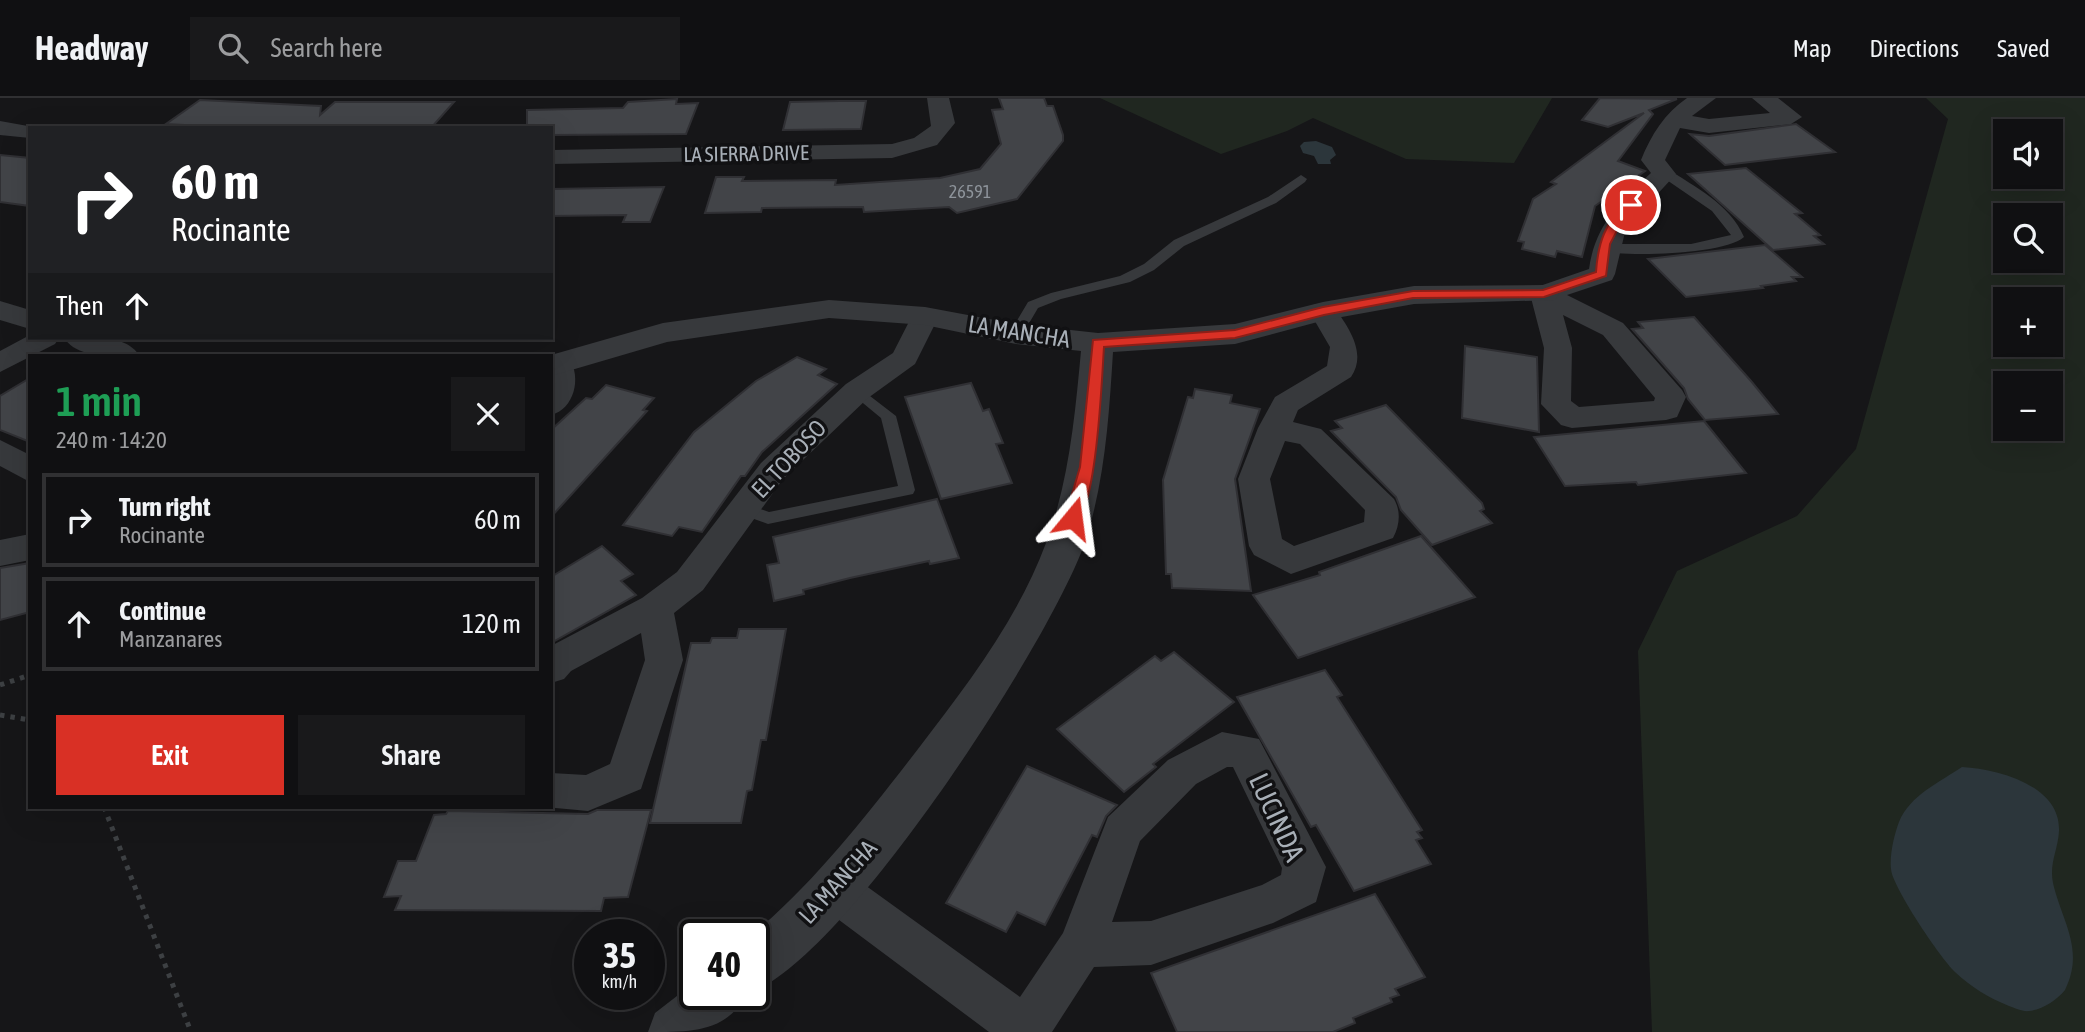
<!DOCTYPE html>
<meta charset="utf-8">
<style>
:root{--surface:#101012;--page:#19191b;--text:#f1f3f6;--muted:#9c9d9f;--line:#303032;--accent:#d93025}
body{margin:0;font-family:"Asap Condensed",sans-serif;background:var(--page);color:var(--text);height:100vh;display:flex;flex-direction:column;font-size:26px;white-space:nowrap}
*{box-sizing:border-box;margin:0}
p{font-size:23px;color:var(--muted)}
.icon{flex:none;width:38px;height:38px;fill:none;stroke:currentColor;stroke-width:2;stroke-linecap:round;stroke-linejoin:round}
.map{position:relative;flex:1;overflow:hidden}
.sheet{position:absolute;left:28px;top:256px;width:525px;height:455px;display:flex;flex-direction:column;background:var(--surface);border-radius:0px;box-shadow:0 7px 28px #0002,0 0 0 2px var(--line)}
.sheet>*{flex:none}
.top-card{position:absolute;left:28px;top:28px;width:525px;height:214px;border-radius:0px;box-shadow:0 7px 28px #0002,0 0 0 2px var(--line);background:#202124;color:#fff;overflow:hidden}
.fabs{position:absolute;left:1993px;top:21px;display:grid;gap:14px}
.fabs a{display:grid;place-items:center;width:70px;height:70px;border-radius:0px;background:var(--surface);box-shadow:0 7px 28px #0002,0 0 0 2px var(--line);font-size:35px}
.speed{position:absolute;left:574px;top:821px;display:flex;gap:14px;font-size:35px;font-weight:700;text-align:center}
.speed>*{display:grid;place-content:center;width:91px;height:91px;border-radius:50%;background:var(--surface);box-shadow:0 7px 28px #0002,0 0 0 2px var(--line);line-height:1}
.speed small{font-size:18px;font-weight:400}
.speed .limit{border:4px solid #111;border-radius:10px;background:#fff;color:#111}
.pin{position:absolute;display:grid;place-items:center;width:60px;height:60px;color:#fff;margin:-30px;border:4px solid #fff;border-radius:50%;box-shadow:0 2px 7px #0007}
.me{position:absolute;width:77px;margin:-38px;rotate:16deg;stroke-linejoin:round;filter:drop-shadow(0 0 5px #0008)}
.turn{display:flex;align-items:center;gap:24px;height:147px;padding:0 28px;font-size:32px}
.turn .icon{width:91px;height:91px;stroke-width:2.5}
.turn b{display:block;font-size:49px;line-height:60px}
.then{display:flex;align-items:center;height:66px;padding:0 28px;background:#0003;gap:14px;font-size:26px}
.round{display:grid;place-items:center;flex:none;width:74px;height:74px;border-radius:0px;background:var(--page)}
.overview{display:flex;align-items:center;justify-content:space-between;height:119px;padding:0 28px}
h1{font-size:42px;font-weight:600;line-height:52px;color:#1e9e55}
.button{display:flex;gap:14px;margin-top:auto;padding:14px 28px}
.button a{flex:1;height:80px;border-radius:0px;background:var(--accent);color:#fff;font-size:28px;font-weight:600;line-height:80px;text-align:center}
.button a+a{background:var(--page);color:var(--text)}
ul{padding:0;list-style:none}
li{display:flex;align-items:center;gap:21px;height:94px;margin:0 14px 10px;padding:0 14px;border:4px solid var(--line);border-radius:0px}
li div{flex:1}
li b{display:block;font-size:26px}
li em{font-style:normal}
header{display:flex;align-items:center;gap:42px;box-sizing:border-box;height:98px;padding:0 35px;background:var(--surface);border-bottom:2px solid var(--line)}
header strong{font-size:33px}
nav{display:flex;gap:38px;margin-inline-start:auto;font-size:24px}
.search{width:490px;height:63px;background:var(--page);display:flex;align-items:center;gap:18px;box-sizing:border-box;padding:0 24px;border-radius:0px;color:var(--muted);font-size:26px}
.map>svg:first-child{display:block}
</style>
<header>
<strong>Headway</strong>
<div class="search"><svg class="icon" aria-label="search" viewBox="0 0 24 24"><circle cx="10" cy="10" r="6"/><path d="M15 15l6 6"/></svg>Search here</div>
<nav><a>Map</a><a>Directions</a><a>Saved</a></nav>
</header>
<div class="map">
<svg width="2085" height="934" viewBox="0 0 2085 934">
<rect width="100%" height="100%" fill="#161618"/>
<g fill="#202720" fill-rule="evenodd">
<polygon points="1100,0 1552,0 1514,65 1406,61 1313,20 1287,33 1221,56"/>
<path d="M1926 0H2085V934H1652L1638 553 1677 473 1797 418 1856 351 1948 21ZM2006 33H2051V79H2006ZM2006 117H2051V163H2006ZM2006 201H2051V247H2006ZM2006 285H2051V331H2006Z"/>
</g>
<g fill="#2c363b">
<polygon points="1316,43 1332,49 1336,57 1330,62 1331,66 1318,66 1314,58 1303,55 1300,48 1304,44"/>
<path d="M1962 669C1997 671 2061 687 2059 733 2058 752 2049 765 2053 785 2062 824 2085 851 2065 892 2057 902 2042 912 2029 913 2023 914 2015 910 2009 908 1989 900 1971 889 1955 874 1939 858 1899 798 1892 776 1888 762 1894 737 1899 724 1910 697 1940 684 1962 669Z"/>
</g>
<g fill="#424448" stroke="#303034" stroke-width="2">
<polygon points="999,0 1044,0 1047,8 1053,8 1063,37 1063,43 1017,101 957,115 949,109 864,114 863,109 762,110 761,114 705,115 716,79 744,79 742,83 836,82 835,87 940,80 980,71 1001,46 992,12 1003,11"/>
<polygon points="1600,0 1677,1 1649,12 1653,16 1618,63 1645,73 1595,108 1582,159 1557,153 1555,159 1522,151 1524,144 1518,143 1533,101 1556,86 1551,84 1644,15 1608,29 1582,22"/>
<polygon points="677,1 676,6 698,5 686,36 551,37 551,30 527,30 527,12 623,10 628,4"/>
<polygon points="200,2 321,8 320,17 335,4 454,4 431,30 241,30 166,26"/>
<polygon points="839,3 866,3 861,31 783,32 790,4"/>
<polygon points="1796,26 1835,54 1725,67 1690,36 1709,38"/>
<polygon points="0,57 30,60 30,108 0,104"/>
<polygon points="1746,70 1802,115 1795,116 1820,137 1814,138 1824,146 1773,152 1688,76"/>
<polygon points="664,89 650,124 623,124 626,117 551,118 551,91"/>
<polygon points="1765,147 1802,179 1792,179 1796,183 1761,188 1763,190 1686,199 1648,161"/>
<polygon points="1694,219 1751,283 1778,316 1705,322 1688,301 1684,290 1632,231 1643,230 1638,224"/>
<polygon points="1465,248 1537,259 1539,334 1462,320"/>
<polygon points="797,259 826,271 818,277 837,286 762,354 745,378 741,378 702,434 679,429 672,438 623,427 694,334 756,283"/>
<polygon points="30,280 30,344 0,332 0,298"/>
<polygon points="971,285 983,313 989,311 1003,345 996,346 1012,385 941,401 905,299"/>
<polygon points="606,287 654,300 643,312 647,313 551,419 551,332 586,300 592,301"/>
<polygon points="1195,291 1232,297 1230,305 1260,311 1235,381 1251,493 1172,490 1171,476 1166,476 1163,382 1188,299 1193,300"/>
<polygon points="1386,307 1482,405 1484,411 1480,413 1492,425 1432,447 1401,412 1396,399 1331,333 1342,330 1335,323"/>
<polygon points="1704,323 1746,375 1638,387 1636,384 1565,388 1534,339"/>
<polygon points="937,401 959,460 930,466 929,463 850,480 803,492 804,496 774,503 767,467 779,465 773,439"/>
<polygon points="1421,438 1475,499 1298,560 1253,497 1320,477 1319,474"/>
<polygon points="602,448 633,476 621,483 636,497 551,545 551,479"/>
<polygon points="30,465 30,514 0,522 0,470"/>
<polygon points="739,531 786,531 766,642 761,642 752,692 747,693 741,725 650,725 691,545 710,545 712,540 737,540"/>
<polygon points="1174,554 1234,604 1153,666 1156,669 1124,694 1057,631 1155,558 1161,563"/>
<polygon points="1325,572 1342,597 1337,599 1422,732 1417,734 1422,740 1416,742 1431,766 1354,793 1316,727 1311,729 1237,599"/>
<polygon points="1027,668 1117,707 1106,718 1097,739 1092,737 1045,827 1017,814 1006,834 946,805"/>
<polygon points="597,712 651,712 628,799 604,800 601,813 395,812 401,798 384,799 398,763 416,763 434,717 446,716 448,713 588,716"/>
<polygon points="1375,796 1425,879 1395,891 1399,897 1390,900 1392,904 1353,920 1355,925 1333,934 1177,934 1151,875"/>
</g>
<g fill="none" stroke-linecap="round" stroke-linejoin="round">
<g stroke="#3d4043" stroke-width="5" stroke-dasharray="4.5 6" stroke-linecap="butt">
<polyline points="0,587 30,577"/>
<polyline points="0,617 30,622"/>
<polyline points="104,709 191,934"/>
</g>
<g fill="#37393c" fill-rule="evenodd">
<path d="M1658 70H1666C1695 89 1730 106 1744 139 1724 157 1626 159 1598 153L1596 150 1603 146H1691L1731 137 1712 113 1658 76Z"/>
<polygon points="1301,77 1307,81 1305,84 1276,105 1184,148 1154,172 1130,184 1061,201 1038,210 1021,239 1016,240 1009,236 1028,204 1051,195 1120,178 1144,166 1174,142 1268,99"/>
<polygon points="857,288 896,318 915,392 913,396 768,426 737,415 735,411 737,407 743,405 769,414 898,388 881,320 852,296 849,293 852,290"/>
</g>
<g fill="#37393c" fill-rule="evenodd">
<polygon points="927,0 949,0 955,25 937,47 892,60 551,66 551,52 892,46 914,40 931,28"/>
<path d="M1687 0H1716L1692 18 1709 21 1770 15 1752 0H1778L1802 19 1791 26 1709 35 1680 30 1665 62 1676 76 1626 130 1615 176 1612 182 1567 197 1623 225 1682 292 1686 299 1677 319 1666 322 1572 330 1561 327 1541 306 1544 250 1530 196 1534 190 1589 171C1595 127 1620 104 1651 75L1641 62C1651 37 1665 15 1687 0ZM1563 217 1603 237 1655 300 1654 303 1579 309 1571 303 1572 250Z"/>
<polygon points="0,23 39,30 30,30 30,40 0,37"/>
<path d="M1323 205 1333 207C1347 228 1368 254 1351 279L1298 312 1293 324 1321 331 1394 401C1401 413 1400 427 1393 440L1291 476 1254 457 1249 448 1238 381 1258 330 1275 299 1327 268 1330 249 1309 213 1313 207ZM1285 343 1300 346 1365 412 1364 424 1294 448 1282 441 1270 381Z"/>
<polygon points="925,210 935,212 939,218 915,266 868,300 783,381 703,492 674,515 683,562 641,691 588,713 545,709 551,709 551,675 586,677 610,666 645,562 641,535 571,573 564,581 551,585 551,548 642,500 677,474 761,365 846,286 893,255 915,212"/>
<polygon points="30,237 30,240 59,240 55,246 0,274 0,253"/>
<path d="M559 258 569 260C582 280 574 311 551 317V260Z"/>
<polygon points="0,342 30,357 30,384 0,368"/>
<polygon points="30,436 30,462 0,468 0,442"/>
<path d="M1222 634 1259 641 1326 769 1316 804 1273 825 1151 867 1094 869 1052 934H989L819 807 813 792 819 777 835 771 851 777 1020 899 1063 835 1108 719 1168 662ZM1227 669H1233L1282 770 1281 777 1262 787 1151 823 1112 824 1140 743 1196 686Z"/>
</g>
<g fill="#37393c" fill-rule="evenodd">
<path d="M1544 187 1555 190 1559 196 1555 202 1414 206 1325 222 1235 246 1113 254C1109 318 1105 385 1084 447 1048 547 849 854 754 893L753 836C816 783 867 717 918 651 967 587 1018 521 1046 445 1069 384 1075 317 1081 253L1016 246 925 227 829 220 667 244 551 278V257L663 225 829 202 925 209 1016 226 1098 235 1235 226 1323 204 1414 188Z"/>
<polygon points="0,203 30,212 30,231 0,222"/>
<path d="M64 240C87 239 124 235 139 257 116 258 79 262 64 240Z"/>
<path d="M695 884V896H747C726 934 694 934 648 934L655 915Z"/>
</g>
</g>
<path fill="#d93025" stroke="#8d1f18" stroke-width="2" d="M1627 105 1637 107 1623 121 1610 146 1606 178 1544 199 1413 200 1324 217 1235 240 1104 249C1102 276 1097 418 1073 426L1065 420 1080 369 1093 242 1235 232 1323 209 1413 193 1543 192 1596 174C1598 145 1605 124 1627 105Z"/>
<g text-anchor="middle" stroke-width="7" stroke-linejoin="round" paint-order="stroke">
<g font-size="18" fill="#8e949b">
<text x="970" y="100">26591</text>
</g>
<g font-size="21" fill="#a8afb7" stroke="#111113">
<text transform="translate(746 56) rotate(-1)" y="7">LA SIERRA DRIVE</text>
</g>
<g font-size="24" fill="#a8afb7" stroke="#111113">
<text transform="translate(1019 234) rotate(9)" y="8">LA MANCHA</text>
<text transform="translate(789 361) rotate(-47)" y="8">EL TOBOSO</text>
<text transform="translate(838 784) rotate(-48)" y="8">LA MANCHA</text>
</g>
<g font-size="28" fill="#a8afb7" stroke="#111113">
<text transform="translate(1277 719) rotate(65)" y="10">LUCINDA</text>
</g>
</g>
</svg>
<div class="fabs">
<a><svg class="icon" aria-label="sound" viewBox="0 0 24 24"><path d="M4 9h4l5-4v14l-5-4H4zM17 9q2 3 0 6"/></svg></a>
<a><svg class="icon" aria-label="search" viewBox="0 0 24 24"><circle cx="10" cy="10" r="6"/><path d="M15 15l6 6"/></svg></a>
<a>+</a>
<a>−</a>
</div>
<div class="speed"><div>35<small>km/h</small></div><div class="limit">40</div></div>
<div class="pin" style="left:1631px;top:107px;background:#d93025"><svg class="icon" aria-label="arrive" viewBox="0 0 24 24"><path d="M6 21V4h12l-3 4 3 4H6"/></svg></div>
<svg class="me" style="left:1073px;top:420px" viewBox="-20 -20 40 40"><path d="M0-17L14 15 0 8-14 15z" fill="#d93025" stroke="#fff" stroke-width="4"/></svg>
<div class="top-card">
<div class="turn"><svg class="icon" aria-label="right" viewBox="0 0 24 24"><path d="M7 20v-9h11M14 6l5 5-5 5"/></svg><div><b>60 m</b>Rocinante</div></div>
<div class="then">Then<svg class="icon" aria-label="ahead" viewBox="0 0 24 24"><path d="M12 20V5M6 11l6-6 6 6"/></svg></div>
</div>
<section class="sheet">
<div class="overview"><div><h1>1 min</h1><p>240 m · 14:20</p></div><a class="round"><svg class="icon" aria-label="close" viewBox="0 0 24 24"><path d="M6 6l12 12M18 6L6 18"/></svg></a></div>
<ul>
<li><svg class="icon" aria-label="right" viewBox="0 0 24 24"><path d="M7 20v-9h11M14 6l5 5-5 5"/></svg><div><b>Turn right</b><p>Rocinante</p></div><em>60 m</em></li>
<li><svg class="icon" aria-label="ahead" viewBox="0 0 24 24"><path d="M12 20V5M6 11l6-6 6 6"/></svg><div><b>Continue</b><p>Manzanares</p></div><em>120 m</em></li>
</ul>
<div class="button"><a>Exit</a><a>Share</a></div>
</section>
</div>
